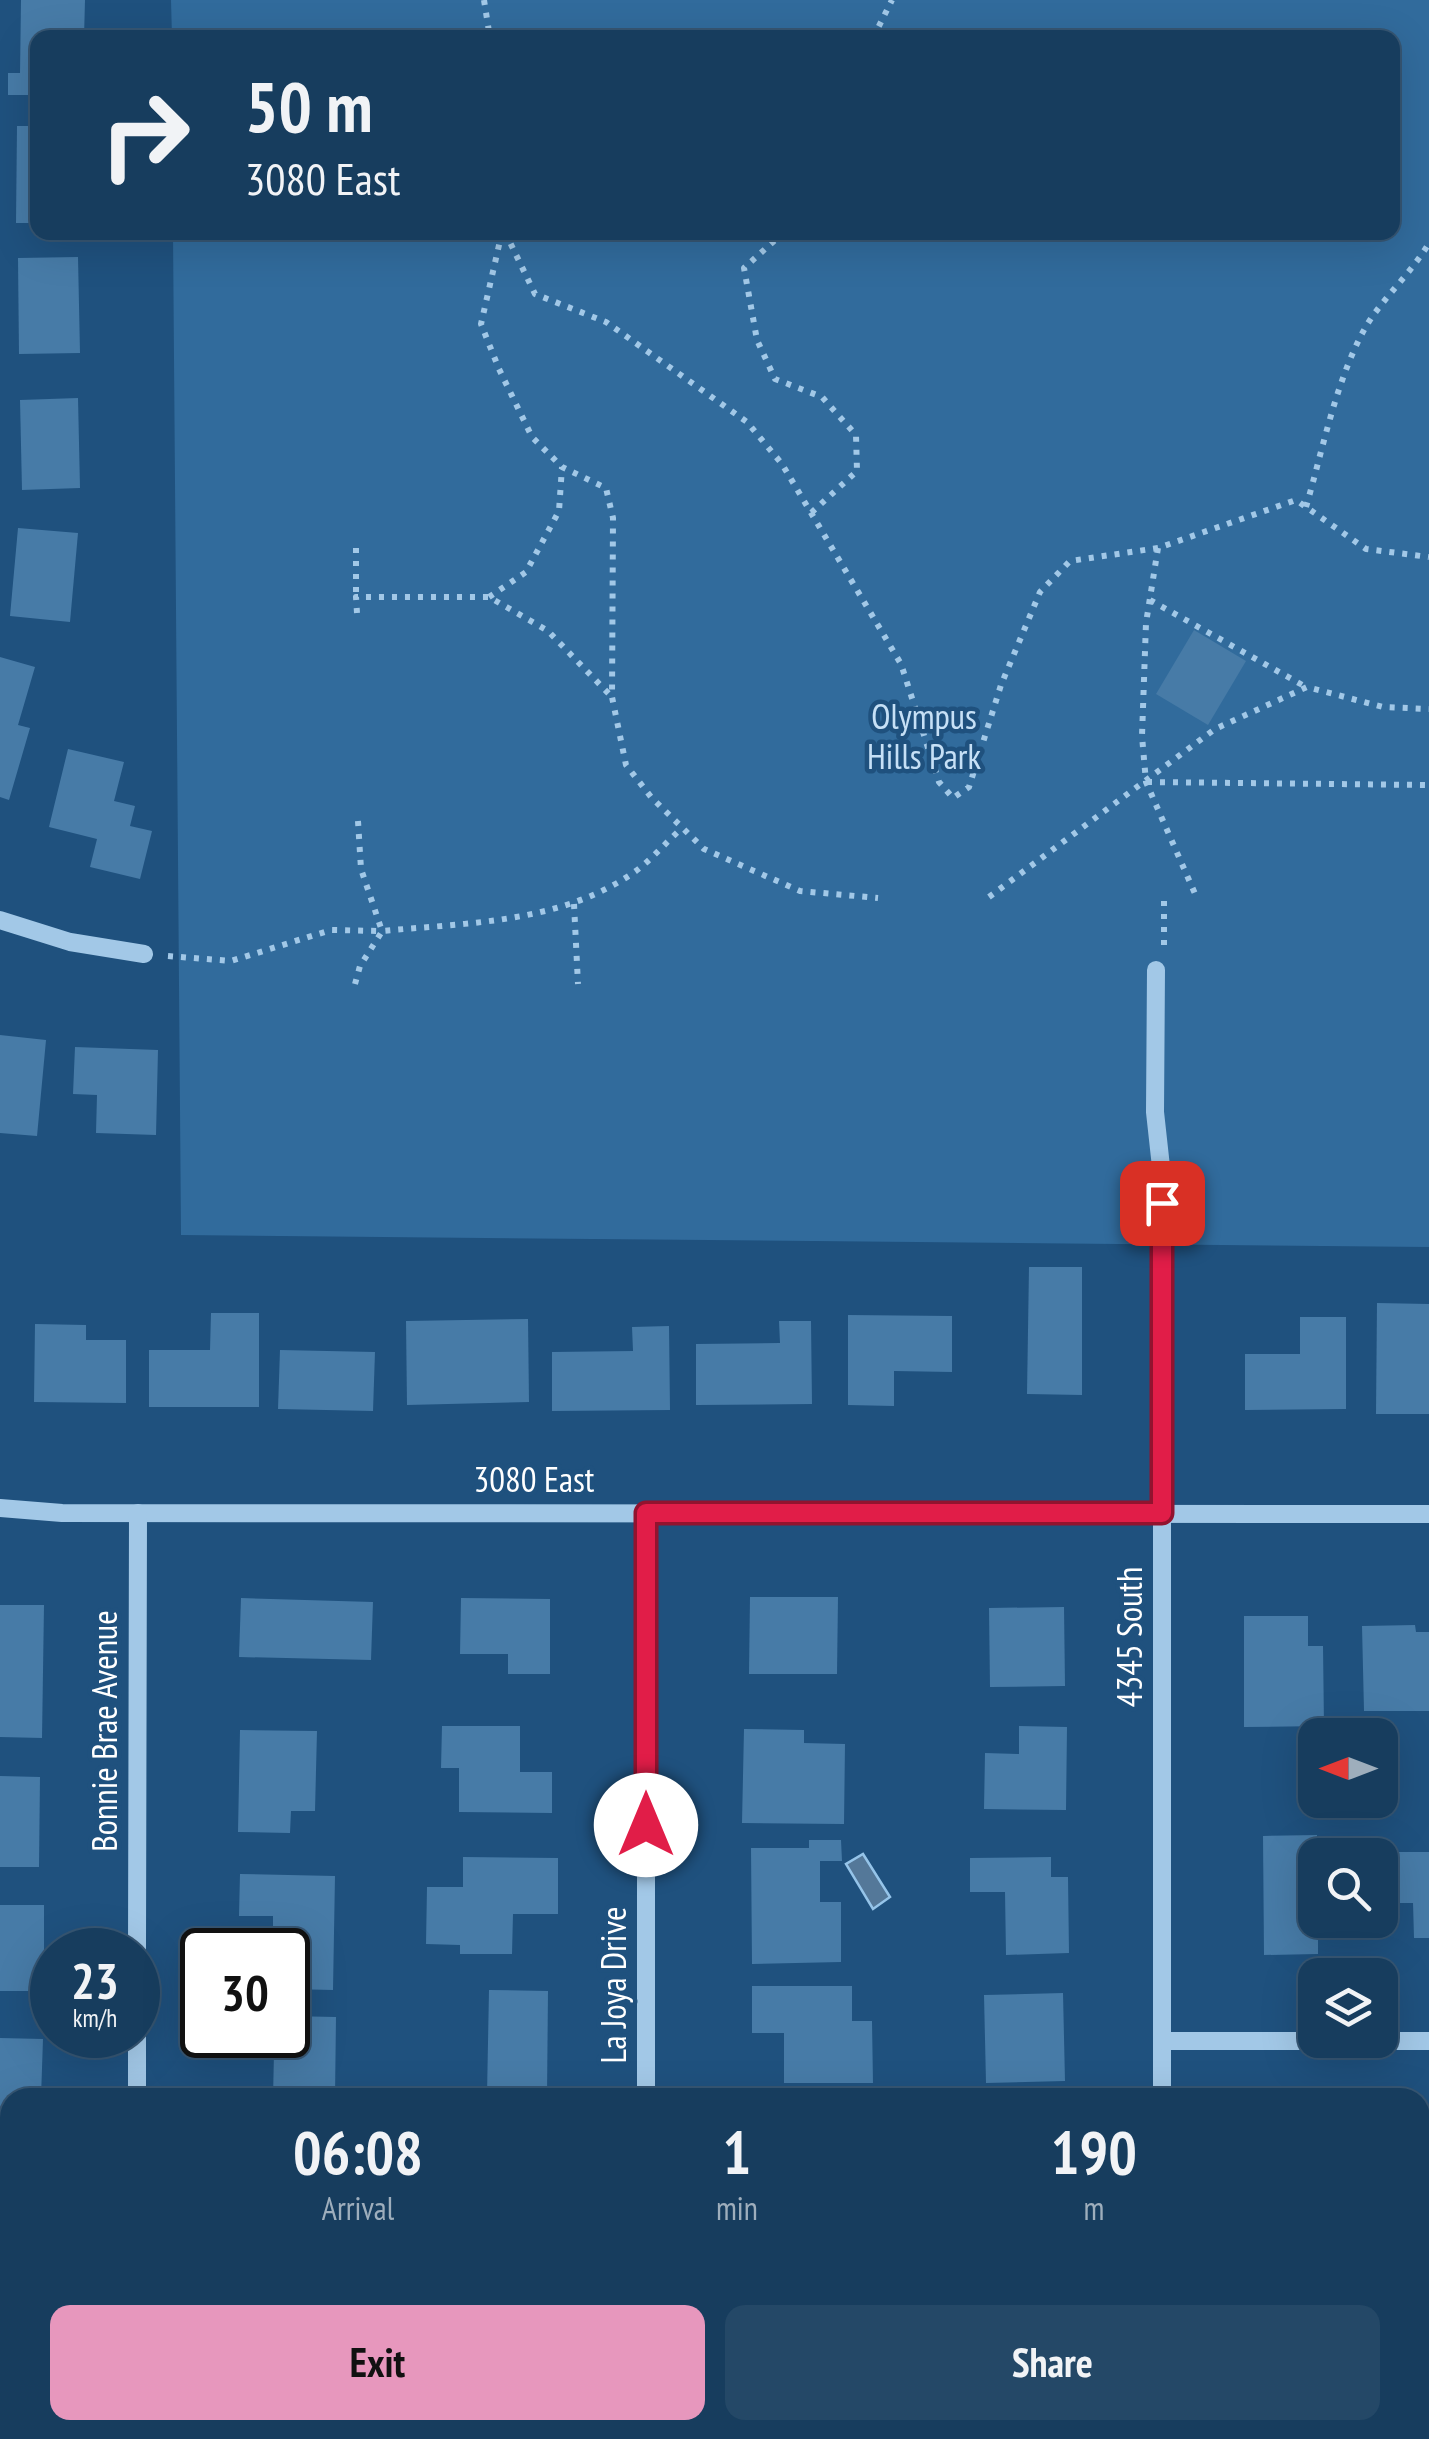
<!DOCTYPE html>
<style>
:root{--surface:#173d5e;--page:#244867;--text:#f1f3f6;--muted:#9eaebc;--line:#365673;--accent:#e797bd}
body{margin:0;font-family:"PT Sans Narrow",sans-serif;background:var(--page);color:var(--text);height:100vh;display:flex;flex-direction:column;font-size:38px;white-space:nowrap}
*{box-sizing:border-box;margin:0}
p{font-size:32px;color:var(--muted)}
.icon{flex:none;width:55px;height:55px;fill:none;stroke:currentColor;stroke-width:2;stroke-linecap:round;stroke-linejoin:round}
.map{position:relative;flex:1;overflow:hidden}
.details{position:absolute;left:0px;top:2088px;width:1430px;height:352px;display:flex;flex-direction:column;background:var(--surface);border-radius:30px 30px 0 0;box-shadow:0 10px 40px #0002,0 0 0 2px var(--line)}
.details>*{flex:none}
.top-card{position:absolute;left:30px;top:30px;width:1370px;height:210px;border-radius:20px;box-shadow:0 10px 40px #0002,0 0 0 2px var(--line);background:#173d5e;color:var(--text);overflow:hidden}
.needle{width:65px;rotate:270deg}
.buttons{position:absolute;left:1298px;top:1718px;display:grid;gap:20px}
.buttons a{display:grid;place-items:center;width:100px;height:100px;border-radius:20px;background:var(--surface);box-shadow:0 10px 40px #0002,0 0 0 2px var(--line);font-size:50px}
.speed{position:absolute;left:30px;top:1928px;display:flex;gap:20px;font-size:50px;font-weight:700;text-align:center}
.speed>*{display:grid;place-content:center;width:130px;height:130px;border-radius:50%;background:var(--surface);box-shadow:0 10px 40px #0002,0 0 0 2px var(--line);line-height:1}
.speed small{font-size:25px;font-weight:400}
.speed .limit{border:5px solid #111;border-radius:15px;background:#fff;color:#111}
.pin{position:absolute;display:grid;place-items:center;width:85px;height:85px;color:#fff;margin:-42px;border-radius:20px;box-shadow:0 5px 15px #0006}
.me{position:absolute;width:110px;margin:-55px;rotate:0deg;stroke-linejoin:round;filter:drop-shadow(0 0 8px #0008)}
.turn{display:flex;align-items:center;gap:35px;height:210px;padding:0 50px;font-size:45px}
.turn .icon{width:130px;height:130px;stroke-width:2.5}
.turn b{display:block;font-size:70px;line-height:85px}
.eta{display:flex;justify-content:space-evenly;align-items:center;height:170px;text-align:center}
.eta b{font-size:60px;font-weight:600;line-height:70px}
.button{display:flex;gap:20px;margin-top:auto;padding:20px 50px}
.button a{flex:1;height:115px;border-radius:20px;background:var(--accent);color:#111;font-size:40px;font-weight:600;line-height:115px;text-align:center}
.button a+a{background:var(--page);color:var(--text)}
.map>svg:first-child{display:block}
</style>
<div class="map">
<svg width="1429" height="2439" viewBox="0 0 1429 2439">
<rect width="100%" height="100%" fill="#1f517e"/>
<polygon fill="#316b9c" points="171,0 1429,0 1429,1247 181,1235 173,233 1392,232 1392,38 172,38"/>
<polygon fill="#547899" stroke="#95c4e9" stroke-width="2.5" points="863,1854 890,1897 873,1909 846,1864"/>
<g fill="#477ba7">
<polygon points="21,0 85,0 84,38 38,38 38,95 8,95 8,73 20,73"/>
<polygon points="17,126 38,126 38,223 16,223"/>
<polygon points="78,257 80,353 19,354 18,258"/>
<polygon points="78,398 80,488 22,490 20,400"/>
<polygon points="18,528 78,533 70,622 10,616"/>
<polygon points="1194,630 1246,661 1208,725 1156,694"/>
<polygon points="0,657 35,667 18,725 30,728 9,800 0,797"/>
<polygon points="68,749 124,762 114,801 135,806 130,826 152,831 140,879 90,867 97,839 49,827"/>
<polygon points="0,1035 46,1040 37,1136 0,1133"/>
<polygon points="75,1047 158,1050 156,1135 96,1133 97,1095 73,1094"/>
<polygon points="1029,1267 1082,1267 1082,1395 1027,1394"/>
<polygon points="1377,1303 1429,1304 1429,1414 1376,1414"/>
<polygon points="211,1313 259,1313 259,1407 149,1407 149,1350 210,1350"/>
<polygon points="848,1315 952,1316 952,1372 894,1371 894,1406 848,1405"/>
<polygon points="1300,1317 1346,1317 1346,1409 1245,1410 1245,1354 1300,1354"/>
<polygon points="528,1319 529,1402 407,1405 406,1321"/>
<polygon points="779,1321 811,1321 812,1404 696,1405 696,1344 780,1343"/>
<polygon points="35,1324 86,1325 86,1340 126,1340 126,1403 34,1402"/>
<polygon points="669,1326 670,1410 552,1411 552,1352 633,1351 632,1327"/>
<polygon points="280,1350 375,1352 373,1411 278,1409"/>
<polygon points="750,1597 838,1597 837,1674 749,1674"/>
<polygon points="241,1598 373,1602 371,1660 239,1657"/>
<polygon points="461,1598 550,1599 550,1674 508,1674 508,1654 460,1654"/>
<polygon points="0,1605 44,1605 42,1738 0,1737"/>
<polygon points="1064,1607 1065,1686 990,1687 989,1608"/>
<polygon points="1244,1616 1308,1616 1308,1646 1323,1646 1324,1726 1244,1727"/>
<polygon points="1415,1625 1416,1632 1429,1632 1429,1711 1364,1711 1362,1626"/>
<polygon points="442,1726 520,1726 520,1772 552,1772 552,1813 459,1812 459,1768 441,1768"/>
<polygon points="1019,1726 1067,1727 1066,1810 984,1809 985,1753 1019,1754"/>
<polygon points="744,1729 804,1730 804,1743 845,1744 844,1824 742,1823"/>
<polygon points="240,1730 317,1731 315,1811 291,1811 290,1833 238,1832"/>
<polygon points="0,1776 40,1777 39,1867 0,1867"/>
<polygon points="1317,1835 1315,1920 1318,1920 1318,1954 1264,1955 1263,1836"/>
<polygon points="809,1840 841,1840 842,1861 820,1861 820,1902 841,1902 841,1962 752,1964 751,1848 809,1848"/>
<polygon points="1380,1852 1429,1852 1429,1938 1414,1938 1413,1903 1380,1903"/>
<polygon points="463,1857 558,1858 558,1914 513,1914 512,1954 460,1954 460,1945 426,1944 427,1887 463,1887"/>
<polygon points="1051,1857 1051,1877 1068,1877 1069,1953 1006,1955 1005,1892 970,1892 970,1858"/>
<polygon points="240,1874 335,1876 333,1990 288,1989 288,1950 273,1950 273,1916 239,1916"/>
<rect x="0" y="1905" width="44" height="86"/>
<polygon points="752,1986 852,1986 852,2021 872,2021 873,2083 784,2083 784,2033 752,2033"/>
<polygon points="489,1990 548,1991 547,2096 487,2095"/>
<polygon points="1063,1993 1065,2081 986,2083 984,1995"/>
<polygon points="288,2016 336,2017 335,2098 273,2098 274,2052 242,2052 242,2035 288,2035"/>
<polygon points="0,2038 43,2039 41,2098 10,2098 10,2162 0,2162"/>
<polygon points="1420,2143 1429,2144 1429,2199 1420,2199"/>
<rect x="0" y="2197" width="10" height="104"/>
<polygon points="0,2351 10,2351 10,2430 40,2430 40,2439 0,2439"/>
<polygon points="1423,2410 1429,2410 1429,2439 1424,2439"/>
<polygon points="257,2430 287,2430 286,2439 257,2439"/>
<polygon points="453,2430 550,2430 550,2435 518,2434 517,2439 452,2439"/>
<rect x="783" y="2430" width="67" height="9"/>
<rect x="1001" y="2430" width="60" height="9"/>
<rect x="1260" y="2430" width="85" height="9"/>
</g>
<g fill="none" stroke-linecap="round" stroke-linejoin="round">
<g stroke="#a2c8e7" stroke-width="6" stroke-dasharray="5 8" stroke-linecap="butt">
<polyline points="484,0 490,38"/>
<polyline points="873,38 892,0"/>
<polyline points="502,232 481,324 499,369 532,437 562,467 606,488 613,518 612,697 626,765 651,797 704,849 800,891 878,898"/>
<polyline points="505,232 535,294 606,322 747,422 782,464 901,664 939,782 953,798 969,787 1001,685 1040,592 1070,561 1158,548 1296,500 1366,549 1429,557"/>
<polyline points="784,232 744,268 757,340 775,379 822,397 856,435 857,471 811,513"/>
<path d="M1306 507C1323 449 1337 375 1368 323 1386 295 1412 272 1429 243"/>
<polyline points="356,548 356,597"/>
<polyline points="1158,548 1146,623 1142,736 1146,782 1196,896"/>
<polyline points="489,597 526,572 559,511 562,467"/>
<polyline points="1150,600 1306,687"/>
<polyline points="357,613 356,597 489,597 548,631 611,696"/>
<polyline points="1147,782 1429,785"/>
<path d="M358 821 361 869 382 931C466 923 558 923 630 875 649 863 665 843 682 828"/>
<polyline points="989,897 1215,729 1307,687 1383,707 1429,709"/>
<polyline points="574,904 578,984"/>
<polyline points="1164,945 1164,896"/>
<polyline points="168,956 231,961 331,930 382,931"/>
<polyline points="355,984 360,966 381,933"/>
</g>
<g stroke="#a2c8e7" stroke-width="18">
<polyline points="0,920 70,942 144,954"/>
<polyline points="1156,970 1155,1112 1162,1176 1162,2098"/>
<polyline points="0,1508 62,1513 1429,1514"/>
<polyline points="646,1513 646,2098"/>
<polyline points="137,1950 138,1513"/>
<polyline points="1162,2041 1429,2041"/>
<polyline points="137,2098 137,2035"/>
<polyline points="646,2430 646,2439"/>
<polyline points="1163,2430 1163,2439"/>
<polyline points="136,2439 136,2430"/>
</g>
</g>
<g fill="none" stroke-linecap="round" stroke-linejoin="round">
<defs>
<polyline id="route" points="646,1825 646,1513 1162,1513 1162,1203"/>
</defs>
<use href="#route" stroke="#92132f" stroke-width="25"/>
<use href="#route" stroke="#e11d48" stroke-width="18"/>
</g>
<g text-anchor="middle" stroke-width="9" stroke-linejoin="round" paint-order="stroke">
<g font-size="35" fill="#c6e0f6" stroke="#1f517e">
<text x="924" y="729">Olympus<tspan x="924" dy="40">Hills Park</tspan></text>
</g>
<g font-size="35" fill="#fff" stroke="#1f517e">
<text x="534" y="1492">3080 East</text>
<text transform="translate(1130 1637) rotate(-90)" y="12">4345 South</text>
<text transform="translate(105 1731) rotate(-90)" y="12">Bonnie Brae Avenue</text>
<text transform="translate(614 1985) rotate(-90)" y="12">La Joya Drive</text>
</g>
</g>
</svg>
<div class="buttons">
<a><svg class="needle" viewBox="-14 -14 28 28"><path d="M0-13l5 13h-10z" fill="#e53935"/><path d="M0 13l5-13h-10z" fill="#9eaebc"/></svg></a>
<a><svg class="icon" aria-label="search" viewBox="0 0 24 24"><circle cx="10" cy="10" r="6"/><path d="M15 15l6 6"/></svg></a>
<a><svg class="icon" aria-label="layers" viewBox="0 0 24 24"><path d="M12 4l9 5-9 5-9-5zM3 14l9 5 9-5"/></svg></a>
</div>
<div class="speed"><div>23<small>km/h</small></div><div class="limit">30</div></div>
<div class="pin" style="left:1162px;top:1203px;background:#d93025"><svg class="icon" aria-label="arrive" viewBox="0 0 24 24"><path d="M6 21V4h12l-3 4 3 4H6"/></svg></div>
<svg class="me" style="left:646px;top:1825px" viewBox="-20 -20 40 40"><circle r="19" fill="#fff"/><path d="M0-13L10 11 0 6-10 11z" fill="#e11d48"/></svg>
<div class="top-card">
<div class="turn"><svg class="icon" aria-label="right" viewBox="0 0 24 24"><path d="M7 20v-9h11M14 6l5 5-5 5"/></svg><div><b>50 m</b>3080 East</div></div>
</div>
<section class="details">
<div class="eta">
<div><b>06:08</b><p>Arrival</p></div>
<div><b>1</b><p>min</p></div>
<div><b>190</b><p>m</p></div>
</div>
<div class="button"><a>Exit</a><a>Share</a></div>
</section>
</div>
